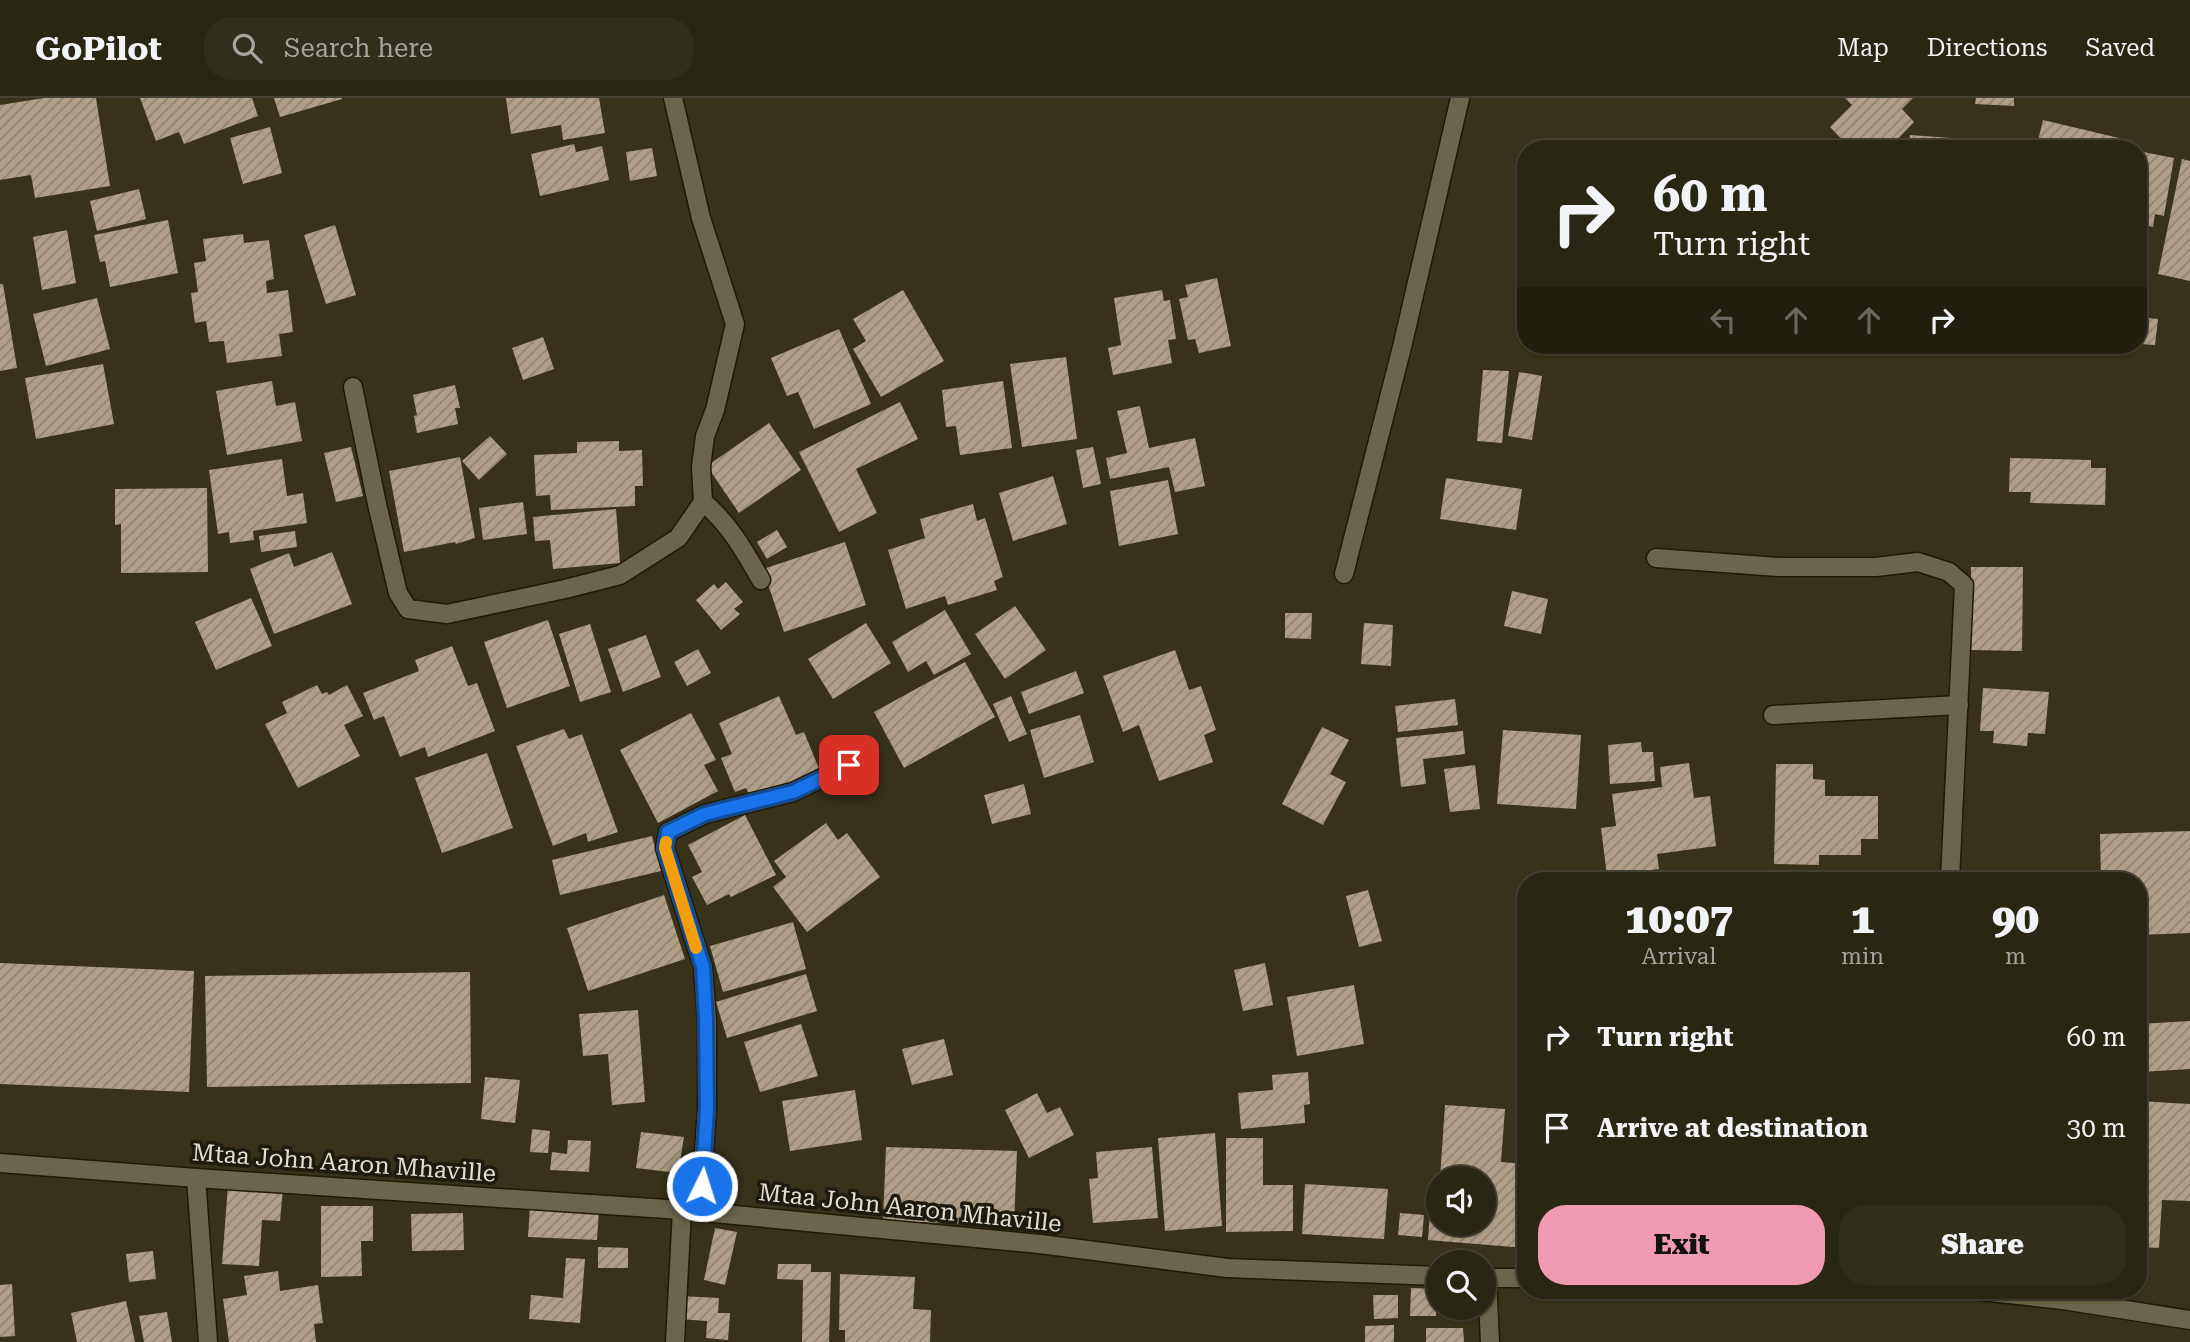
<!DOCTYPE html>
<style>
:root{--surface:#2a2614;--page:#322e1d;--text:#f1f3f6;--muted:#a5a5a0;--line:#464334;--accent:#f19ab3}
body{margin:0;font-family:"Roboto Serif",serif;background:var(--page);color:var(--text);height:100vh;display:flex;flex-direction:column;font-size:26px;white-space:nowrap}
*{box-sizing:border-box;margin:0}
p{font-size:23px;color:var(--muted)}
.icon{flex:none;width:38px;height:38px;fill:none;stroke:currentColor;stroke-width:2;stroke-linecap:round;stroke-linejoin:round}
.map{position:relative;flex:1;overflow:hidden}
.side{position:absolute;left:1517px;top:774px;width:630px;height:427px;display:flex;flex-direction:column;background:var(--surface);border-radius:28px;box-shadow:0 2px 5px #0004,0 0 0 2px var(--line)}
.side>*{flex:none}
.hud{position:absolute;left:1517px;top:42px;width:630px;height:214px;border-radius:28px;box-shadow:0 2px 5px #0004,0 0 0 2px var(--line);background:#2a2614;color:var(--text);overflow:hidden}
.tools{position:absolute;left:1426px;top:1068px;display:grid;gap:14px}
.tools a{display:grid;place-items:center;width:70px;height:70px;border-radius:50%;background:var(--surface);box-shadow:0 2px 5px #0004,0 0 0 2px var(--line);font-size:35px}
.pin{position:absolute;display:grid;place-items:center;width:60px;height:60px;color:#fff;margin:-30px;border-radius:14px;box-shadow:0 4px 10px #0006}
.me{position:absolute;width:77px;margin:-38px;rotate:4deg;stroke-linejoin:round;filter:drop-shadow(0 0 5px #0008)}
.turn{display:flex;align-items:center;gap:24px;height:147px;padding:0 21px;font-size:32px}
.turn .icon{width:91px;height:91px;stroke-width:2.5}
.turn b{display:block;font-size:49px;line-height:60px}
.lanes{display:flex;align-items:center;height:66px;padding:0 21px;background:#0003;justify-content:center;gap:35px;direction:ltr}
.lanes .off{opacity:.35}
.eta{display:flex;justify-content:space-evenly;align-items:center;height:119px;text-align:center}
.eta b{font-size:42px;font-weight:800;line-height:49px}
.action{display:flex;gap:14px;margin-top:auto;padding:14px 21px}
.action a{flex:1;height:80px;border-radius:28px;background:var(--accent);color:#111;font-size:28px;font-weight:800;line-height:80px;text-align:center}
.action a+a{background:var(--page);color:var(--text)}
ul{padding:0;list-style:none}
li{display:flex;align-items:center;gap:21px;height:91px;padding:0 21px}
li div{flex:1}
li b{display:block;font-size:26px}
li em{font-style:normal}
header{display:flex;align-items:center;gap:42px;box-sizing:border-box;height:98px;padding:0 35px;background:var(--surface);border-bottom:2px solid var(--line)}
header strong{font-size:33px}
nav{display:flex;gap:38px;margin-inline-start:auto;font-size:24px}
.search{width:490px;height:63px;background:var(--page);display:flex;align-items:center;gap:18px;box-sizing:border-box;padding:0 24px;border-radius:28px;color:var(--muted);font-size:26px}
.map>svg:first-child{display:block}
</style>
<header>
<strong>GoPilot</strong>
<div class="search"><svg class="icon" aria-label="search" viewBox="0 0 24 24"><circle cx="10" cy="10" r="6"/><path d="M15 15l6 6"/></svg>Search here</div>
<nav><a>Map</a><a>Directions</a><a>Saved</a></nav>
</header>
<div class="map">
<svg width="2190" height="1244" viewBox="0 0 2190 1244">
<defs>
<pattern id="building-hatch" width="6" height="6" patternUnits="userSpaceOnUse" patternTransform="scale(1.75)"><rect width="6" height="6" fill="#af9f86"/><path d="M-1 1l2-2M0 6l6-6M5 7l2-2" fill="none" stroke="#8f8370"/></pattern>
</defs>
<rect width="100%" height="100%" fill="#38321a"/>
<g fill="url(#building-hatch)">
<polygon points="44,0 96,0 110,88 35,100 31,77 0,82 0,7"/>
<polygon points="140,0 252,0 258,18 184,46 179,34 156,43"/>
<polygon points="274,0 342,0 342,1 280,19"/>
<polygon points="506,0 599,0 605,35 563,42 561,27 511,36"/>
<polygon points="1845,0 1913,0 1902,11 1914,24 1888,51 1879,51 1869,40 1858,51 1851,51 1830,29 1852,7"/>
<polygon points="1976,0 2014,0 2014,8 1975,6"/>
<polygon points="2043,22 2119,40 2117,51 2036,51"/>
<polygon points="270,29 282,75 243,86 230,40"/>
<polygon points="1910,37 1952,40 1951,51 1908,51"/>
<polygon points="574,46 576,54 602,48 609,82 540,98 531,56"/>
<polygon points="652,50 657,78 630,83 626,54"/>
<polygon points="2138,53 2174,60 2164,118 2155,116 2153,129 2138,126"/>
<polygon points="2182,61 2190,63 2190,183 2158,176"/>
<polygon points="139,91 146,121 97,133 90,103"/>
<polygon points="168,122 178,175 110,189 105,163 100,164 94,137"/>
<polygon points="335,127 356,197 326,206 304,137"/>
<polygon points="67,132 76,185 42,192 33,139"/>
<polygon points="243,136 244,145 269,142 274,181 266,183 267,195 288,192 293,234 279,236 282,258 227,265 224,243 209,244 206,223 195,225 191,195 198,194 194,165 206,163 203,141"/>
<polygon points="1217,180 1231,248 1199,255 1195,241 1188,242 1179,201 1188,199 1185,187"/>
<polygon points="0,186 3,186 17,270 0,273"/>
<polygon points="903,192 944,263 881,299 853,251 866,243 853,221"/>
<polygon points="1162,192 1164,203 1170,202 1176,241 1168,242 1172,265 1113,277 1108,250 1121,247 1114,200"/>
<polygon points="97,200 110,251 46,268 33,216"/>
<polygon points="2138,219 2158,221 2155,247 2138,246"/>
<polygon points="839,231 871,306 814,331 798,294 787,298 771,260"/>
<polygon points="543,239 554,271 523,282 512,250"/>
<polygon points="1066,259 1077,341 1022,349 1010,266"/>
<polygon points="103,266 114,326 36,341 25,280"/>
<polygon points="1483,272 1509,273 1502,345 1477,343"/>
<polygon points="1519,274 1542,278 1532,342 1508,338"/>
<polygon points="272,283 276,308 295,304 302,343 227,357 216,293"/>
<polygon points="1003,283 1012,350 960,357 956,328 946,329 942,292"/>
<polygon points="455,287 460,310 455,310 458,326 417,335 414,318 417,317 413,297"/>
<polygon points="900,304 918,341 856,371 877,415 839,434 799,354"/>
<polygon points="1140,308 1149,350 1195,340 1205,388 1175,394 1169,369 1110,381 1106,360 1127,355 1117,313"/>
<polygon points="769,325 801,372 739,415 707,368"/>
<polygon points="490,338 507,356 479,382 462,363"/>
<polygon points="619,343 619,353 642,352 643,388 635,388 635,408 551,412 550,397 536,398 534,357 577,355 577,344"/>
<polygon points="351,349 363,398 336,404 324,355"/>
<polygon points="1093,349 1101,386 1083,390 1076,352"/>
<polygon points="460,359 475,440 456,446 455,444 404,454 389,373"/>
<polygon points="2010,360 2091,362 2091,370 2106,370 2105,407 2030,405 2031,394 2009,394"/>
<polygon points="282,361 287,398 303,395 307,425 253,433 254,442 230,445 229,434 218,436 209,372"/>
<polygon points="1053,378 1067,426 1013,443 999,395"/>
<polygon points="1446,380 1522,391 1516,432 1440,421"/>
<polygon points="1168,382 1178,436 1119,448 1110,393"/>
<polygon points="207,390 208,474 121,475 121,426 115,427 115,391"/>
<polygon points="523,404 527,436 483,442 479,410"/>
<polygon points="973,406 977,423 985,420 1003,479 994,483 997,492 948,507 945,498 906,511 888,452 925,440 920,421"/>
<polygon points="616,411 620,465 553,471 550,442 535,443 533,419"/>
<polygon points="777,432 787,449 767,461 757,444"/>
<polygon points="295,433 297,449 261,454 259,438"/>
<polygon points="845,444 866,507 784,534 763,471"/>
<polygon points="332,454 352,506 274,536 250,471 289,455 294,469"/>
<polygon points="1971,469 2023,469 2022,553 1971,552"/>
<polygon points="726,484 743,504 734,511 740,516 721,532 696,502 714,486 718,491"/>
<polygon points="1512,493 1548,501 1541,536 1504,528"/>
<polygon points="251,500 272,548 216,572 195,524"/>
<polygon points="1015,508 1046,552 1005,581 975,536"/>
<polygon points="945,512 971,556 934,577 926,563 908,574 892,544"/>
<polygon points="1285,515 1312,515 1311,541 1285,540"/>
<polygon points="548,522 570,588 507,610 484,544"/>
<polygon points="866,525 891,565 833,601 808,561"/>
<polygon points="1364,525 1393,527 1391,568 1361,566"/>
<polygon points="590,526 611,594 580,604 559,536"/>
<polygon points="646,537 661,579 623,594 608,551"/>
<polygon points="452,548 468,588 477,585 495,633 428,659 425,649 400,659 384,618 374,622 363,595 419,573 415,562"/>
<polygon points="698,551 711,575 687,588 674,564"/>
<polygon points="1175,552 1189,592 1201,588 1216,632 1204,637 1213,664 1159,683 1139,627 1123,634 1103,578"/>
<polygon points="965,564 995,619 904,670 874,614"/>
<polygon points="1076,573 1084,595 1029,616 1021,594"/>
<polygon points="317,587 322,596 327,594 329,597 347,587 363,618 344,627 360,658 298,690 265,626 287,615 282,604"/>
<polygon points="1983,590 2049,594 2045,636 2028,635 2027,648 1993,645 1994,633 1980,633"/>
<polygon points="779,598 796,637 804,634 820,673 752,702 746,690 735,694 721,660 732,656 719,625"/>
<polygon points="1011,598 1027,636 1009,644 993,606"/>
<polygon points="1455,601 1458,627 1398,634 1395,608"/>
<polygon points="691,615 716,662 704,667 718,693 658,725 620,652"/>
<polygon points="1080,617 1094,664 1044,680 1030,632"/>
<polygon points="1322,629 1349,642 1330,676 1346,684 1323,727 1282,706"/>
<polygon points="564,631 569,641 582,636 618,734 588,744 586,735 553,748 516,648"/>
<polygon points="1503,632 1581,637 1576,711 1497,706"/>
<polygon points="1463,633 1465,656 1423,661 1426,686 1401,689 1396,640"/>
<polygon points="1641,644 1642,654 1653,654 1655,683 1610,686 1608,647"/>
<polygon points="487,655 513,730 442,755 415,680"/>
<polygon points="1689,665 1694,700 1710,698 1716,748 1657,756 1659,771 1607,778 1601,730 1616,728 1612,696 1662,689 1660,669"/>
<polygon points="1776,666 1813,666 1813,681 1825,682 1825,698 1878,698 1878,741 1861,741 1861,757 1819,757 1819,767 1774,766"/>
<polygon points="1475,667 1480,711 1450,714 1444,671"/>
<polygon points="1024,686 1031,716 992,726 984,697"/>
<polygon points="745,717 776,777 731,799 729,796 707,807 692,779 702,774 688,747"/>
<polygon points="826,725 838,742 847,735 880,779 807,834 773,789 786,779 774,763"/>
<polygon points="2190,733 2190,835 2138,837 2138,782 2101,782 2100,736"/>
<polygon points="652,738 661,773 560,797 552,762"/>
<polygon points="1368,792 1382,843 1359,849 1346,798"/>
<polygon points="664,797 685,861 588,893 567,830"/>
<polygon points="793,824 806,871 723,894 710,848"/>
<polygon points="0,865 194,873 189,994 0,986"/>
<polygon points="1265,865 1273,907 1243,913 1234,872"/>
<polygon points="470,874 471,985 207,989 205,878"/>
<polygon points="806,876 817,913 727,940 716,904"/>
<polygon points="1354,887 1364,946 1297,958 1287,899"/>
<polygon points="638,912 645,1004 612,1007 608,956 583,958 579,916"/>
<polygon points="2190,923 2190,971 2141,974 2139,926"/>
<polygon points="801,926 818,978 760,994 744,944"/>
<polygon points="944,941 953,977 912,987 902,951"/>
<polygon points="1308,974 1310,1006 1304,1007 1305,1025 1241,1031 1238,995 1273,992 1272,977"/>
<polygon points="485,979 520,982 515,1025 481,1021"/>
<polygon points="855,992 862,1042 790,1053 782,1003"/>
<polygon points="1037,995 1047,1015 1060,1009 1074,1037 1029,1060 1005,1012"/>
<polygon points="2138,1003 2190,1006 2190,1103 2162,1102 2159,1150 2138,1149"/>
<polygon points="1445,1007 1505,1011 1501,1064 1526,1066 1525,1150 1428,1142 1430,1115 1438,1116 1438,1125 1484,1125 1484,1119 1489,1120 1491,1105 1484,1105 1484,1080 1440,1080"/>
<polygon points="532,1031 550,1033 548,1055 530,1054"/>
<polygon points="641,1034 684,1039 678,1075 636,1070"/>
<polygon points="1215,1035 1222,1128 1165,1133 1158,1040"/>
<polygon points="1226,1040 1263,1040 1263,1087 1293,1087 1293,1133 1226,1134"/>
<polygon points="568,1042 591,1043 589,1074 550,1072 552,1054 567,1056"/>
<polygon points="886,1049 1017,1053 1014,1127 883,1123"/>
<polygon points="1152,1049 1158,1120 1093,1125 1089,1081 1098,1080 1096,1054"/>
<polygon points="1305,1086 1388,1091 1384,1141 1302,1136"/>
<polygon points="228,1087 283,1091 280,1123 262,1122 259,1168 222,1166"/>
<polygon points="321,1108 373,1108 373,1143 361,1143 362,1178 321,1179"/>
<polygon points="530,1108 599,1112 597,1142 528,1139"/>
<polygon points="463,1115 464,1152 412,1153 411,1116"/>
<polygon points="1400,1115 1424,1117 1422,1139 1398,1137"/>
<polygon points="715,1130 737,1134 725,1187 704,1182"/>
<polygon points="598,1149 628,1150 628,1170 598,1170"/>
<polygon points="153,1153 156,1181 129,1184 126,1156"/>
<polygon points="566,1160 585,1161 580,1225 529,1221 531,1197 563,1200"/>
<polygon points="778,1166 811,1166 811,1174 831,1174 829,1244 802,1244 803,1182 777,1181"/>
<polygon points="278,1173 280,1193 318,1187 323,1225 314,1226 316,1244 229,1244 223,1201 247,1197 244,1178"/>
<polygon points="840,1176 915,1179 913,1211 931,1212 930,1244 845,1244 845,1232 839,1232"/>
<polygon points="12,1186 15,1238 0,1239 0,1187"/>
<polygon points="1411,1190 1438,1191 1436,1218 1410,1218"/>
<polygon points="1373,1197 1398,1197 1398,1220 1374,1221"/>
<polygon points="680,1198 719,1200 718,1215 730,1215 728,1242 706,1240 707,1223 679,1221"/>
<polygon points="126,1203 135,1244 77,1244 71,1215"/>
<polygon points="167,1214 172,1244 144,1244 139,1218"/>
<polygon points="1394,1227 1394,1244 1365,1244 1365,1228"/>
<polygon points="1426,1230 1463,1230 1464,1244 1426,1244"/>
</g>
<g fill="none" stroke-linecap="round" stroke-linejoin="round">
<defs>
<g id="minor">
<polyline points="353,289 377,406 398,495 408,511 447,516 565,491 620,477 678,440 703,404 701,369 705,338 715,312 735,226 701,120 673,0"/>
<path d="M703 404C729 425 745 454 761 482"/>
<polyline points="1656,460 1778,469 1876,469 1918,464 1949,474 1964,487 1950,782"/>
<polyline points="1344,476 1402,249 1460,0"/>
<polyline points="1773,617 1959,607"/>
<polyline points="0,1065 196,1080 682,1112 1040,1146 1227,1170 1438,1178"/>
<polyline points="196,1080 208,1244"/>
<polyline points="700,1114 707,1010 707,923 703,869 665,750 668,734 705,716 793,694 849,667"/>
<polyline points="1484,1180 1526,1180"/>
<polyline points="1487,1180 1490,1244"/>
<polyline points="1972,1192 2063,1202 2190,1222"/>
<polyline points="675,1244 682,1112"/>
</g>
</defs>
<use href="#minor" stroke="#1f1a03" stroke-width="21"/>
<use href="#minor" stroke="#6b654b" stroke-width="18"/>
</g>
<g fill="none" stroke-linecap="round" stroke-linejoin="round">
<defs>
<polyline id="route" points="702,1088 707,1010 706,923 703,869 665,750 668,734 705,716 793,694 849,667"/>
</defs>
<use href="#route" stroke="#114b97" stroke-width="18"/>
<use href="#route" stroke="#1a73e8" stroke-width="12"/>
<polyline stroke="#f59e0b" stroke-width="12" points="666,744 665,750 696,850"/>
</g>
<g text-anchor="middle" stroke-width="7" stroke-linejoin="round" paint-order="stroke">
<g font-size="24" fill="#e2dfd0" stroke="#1d1a10">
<text transform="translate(344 1065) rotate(4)" y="8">Mtaa John Aaron Mhaville</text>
<text transform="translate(910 1110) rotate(6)" y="8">Mtaa John Aaron Mhaville</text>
</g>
</g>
</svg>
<div class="tools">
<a><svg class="icon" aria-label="sound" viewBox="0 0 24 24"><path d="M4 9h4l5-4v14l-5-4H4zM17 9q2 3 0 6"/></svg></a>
<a><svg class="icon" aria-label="search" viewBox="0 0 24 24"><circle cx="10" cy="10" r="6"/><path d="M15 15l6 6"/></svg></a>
</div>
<div class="pin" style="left:849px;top:667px;background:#d93025"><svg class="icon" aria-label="arrive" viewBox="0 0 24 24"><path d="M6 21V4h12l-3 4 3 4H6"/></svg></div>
<svg class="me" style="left:702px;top:1088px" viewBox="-20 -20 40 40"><circle r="17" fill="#1a73e8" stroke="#fff" stroke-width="3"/><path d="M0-11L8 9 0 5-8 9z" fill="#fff"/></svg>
<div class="hud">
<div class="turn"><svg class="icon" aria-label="right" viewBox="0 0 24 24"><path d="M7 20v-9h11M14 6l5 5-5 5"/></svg><div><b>60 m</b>Turn right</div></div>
<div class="lanes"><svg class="icon off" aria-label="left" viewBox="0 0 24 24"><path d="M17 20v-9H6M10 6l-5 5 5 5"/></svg><svg class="icon off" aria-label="ahead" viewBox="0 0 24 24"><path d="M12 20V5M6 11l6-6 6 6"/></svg><svg class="icon off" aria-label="ahead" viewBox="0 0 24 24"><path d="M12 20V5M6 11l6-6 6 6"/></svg><svg class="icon" aria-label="right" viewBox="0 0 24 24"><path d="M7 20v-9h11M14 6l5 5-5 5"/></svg></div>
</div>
<section class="side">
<div class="eta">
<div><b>10:07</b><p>Arrival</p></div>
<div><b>1</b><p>min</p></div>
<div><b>90</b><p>m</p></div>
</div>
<ul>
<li><svg class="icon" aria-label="right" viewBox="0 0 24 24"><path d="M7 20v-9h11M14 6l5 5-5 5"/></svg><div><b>Turn right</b></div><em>60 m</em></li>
<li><svg class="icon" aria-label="arrive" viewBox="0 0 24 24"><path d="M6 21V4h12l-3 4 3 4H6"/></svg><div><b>Arrive at destination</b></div><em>30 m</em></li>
</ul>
<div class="action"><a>Exit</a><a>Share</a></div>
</section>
</div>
